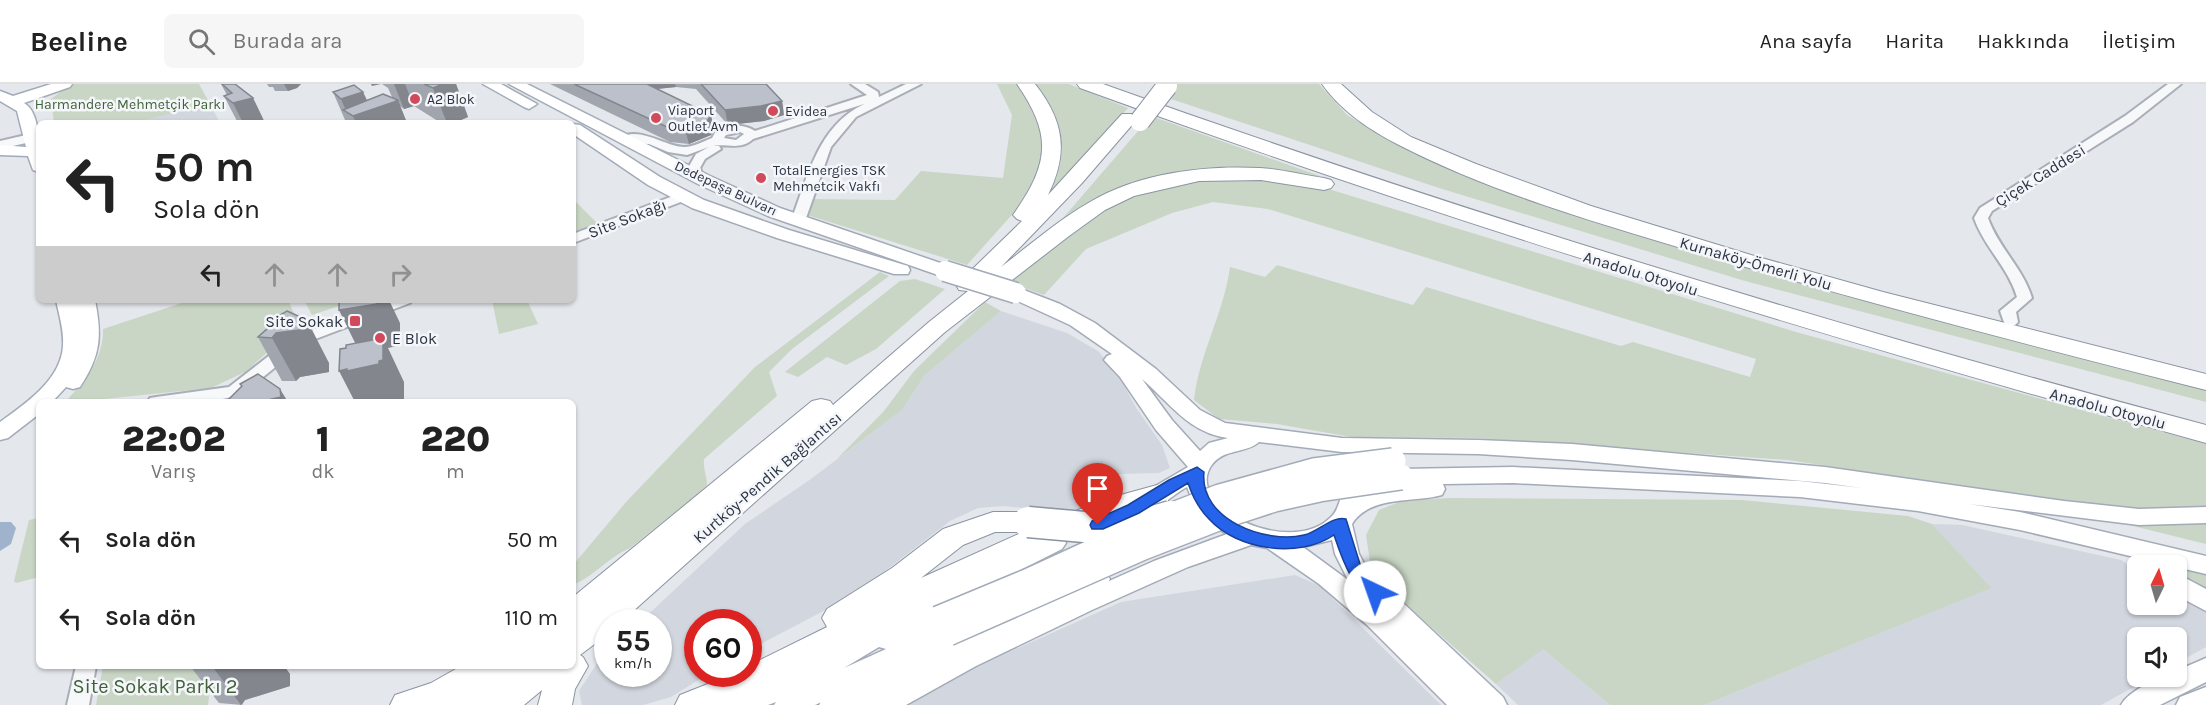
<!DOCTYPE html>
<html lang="tr">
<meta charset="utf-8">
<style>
:root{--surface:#fff;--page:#f6f6f6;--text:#222;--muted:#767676;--line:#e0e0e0}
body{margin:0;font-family:Karla,sans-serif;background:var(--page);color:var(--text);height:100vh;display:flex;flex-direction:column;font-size:22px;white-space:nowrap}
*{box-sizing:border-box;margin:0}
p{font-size:20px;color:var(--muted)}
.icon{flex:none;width:33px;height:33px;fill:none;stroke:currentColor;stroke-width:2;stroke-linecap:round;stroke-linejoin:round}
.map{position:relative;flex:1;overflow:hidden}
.details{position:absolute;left:36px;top:315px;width:540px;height:270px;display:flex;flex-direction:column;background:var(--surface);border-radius:9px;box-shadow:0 2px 4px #0004}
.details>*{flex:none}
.hud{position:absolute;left:36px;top:36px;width:540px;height:183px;border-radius:9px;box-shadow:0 2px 4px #0004;background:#fff;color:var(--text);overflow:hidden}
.needle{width:39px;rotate:5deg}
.tools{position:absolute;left:2127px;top:471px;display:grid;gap:12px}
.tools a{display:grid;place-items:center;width:60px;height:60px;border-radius:9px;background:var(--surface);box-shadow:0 2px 4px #0004;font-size:30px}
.speed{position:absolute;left:594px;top:525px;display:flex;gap:12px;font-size:30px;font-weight:700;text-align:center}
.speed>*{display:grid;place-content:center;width:78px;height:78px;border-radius:50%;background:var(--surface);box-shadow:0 2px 4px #0004;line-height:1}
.speed small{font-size:15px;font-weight:400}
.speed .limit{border:9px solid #d22;background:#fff;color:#111}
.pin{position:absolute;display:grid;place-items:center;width:51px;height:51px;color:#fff;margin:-62px -26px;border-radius:50% 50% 50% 0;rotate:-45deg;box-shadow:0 0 6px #0007}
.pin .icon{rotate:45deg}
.me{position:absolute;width:66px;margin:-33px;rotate:318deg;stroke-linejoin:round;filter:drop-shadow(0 0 4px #0008)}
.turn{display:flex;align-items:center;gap:21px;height:126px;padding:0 18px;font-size:27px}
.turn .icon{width:78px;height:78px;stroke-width:2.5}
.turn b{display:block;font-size:42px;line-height:51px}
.lanes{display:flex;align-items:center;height:57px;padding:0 18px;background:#0003;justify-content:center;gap:30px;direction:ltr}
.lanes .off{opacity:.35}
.eta{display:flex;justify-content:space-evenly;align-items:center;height:102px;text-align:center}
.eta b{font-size:36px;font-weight:800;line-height:42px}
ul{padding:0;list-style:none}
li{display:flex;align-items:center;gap:18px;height:78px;padding:0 18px}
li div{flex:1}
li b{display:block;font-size:22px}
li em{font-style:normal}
header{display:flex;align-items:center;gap:36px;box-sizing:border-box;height:84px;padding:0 30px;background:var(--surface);border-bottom:2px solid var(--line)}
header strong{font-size:28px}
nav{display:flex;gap:33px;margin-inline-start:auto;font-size:21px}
.search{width:420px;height:54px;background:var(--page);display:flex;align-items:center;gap:15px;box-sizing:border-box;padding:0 21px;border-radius:9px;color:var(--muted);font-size:22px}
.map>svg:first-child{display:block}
</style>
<header>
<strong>Beeline</strong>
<div class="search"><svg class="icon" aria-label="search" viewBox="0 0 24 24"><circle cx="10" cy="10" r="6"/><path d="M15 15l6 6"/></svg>Burada ara</div>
<nav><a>Ana sayfa</a><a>Harita</a><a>Hakkında</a><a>İletişim</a></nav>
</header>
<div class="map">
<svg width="2206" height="621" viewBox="0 0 2206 621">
<rect width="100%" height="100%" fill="#e4e7ec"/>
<g fill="#d2d6de">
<polygon points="210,20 220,39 134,39"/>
<polygon points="1001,227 1067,249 1098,267 1119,291 1135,322 1162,361 1170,384 1159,389 1119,390 1119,407 1078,430 1004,422 978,424 950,437 854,511 749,566 748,538 698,538 698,590 708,590 671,613 643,621 582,621 579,607 598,578 607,569 608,590 658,590 658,538 640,538 745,440 811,395 902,326 924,292"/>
<polygon points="1932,440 1962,441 2121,476 2137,486 2138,520 2176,520 2177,509 2206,528 2206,563 2177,579 2176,554 2138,554 2138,592 2152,593 2101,621 1704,621 1990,504"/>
<polygon points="1295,491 1320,502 1441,621 902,621 929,604 1121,518"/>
<polygon points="1542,564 1610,621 1518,621 1496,600"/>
</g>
<g fill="#c9d6c5">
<polygon points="71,0 199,0 210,20 134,39 54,39 51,15"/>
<polygon points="997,0 1019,0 1032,13 1046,63 1039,91 1017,125 967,181 804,130 809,115 895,116 921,87 1003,94 1012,31"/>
<polygon points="1032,0 1069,0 1128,24 1026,138 1051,97"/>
<polygon points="1177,0 1319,0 1347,31 1414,70 1633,149 1837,210 2206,304 2206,318 1745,197 1439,104 1168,14"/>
<polygon points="1151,32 1323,93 1291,88 1195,88 1057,141"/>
<path d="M1250 94 1322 103 1796 248 2206 360V423L2117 426 1788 376 1477 354 1351 353 1277 340 1219 335 1194 316C1199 270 1224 229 1230 183L1265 193 1277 181 1413 221 1426 203 1621 262 1633 258 1750 293 1756 275 1268 125 1213 118 1172 129 1086 165 1044 211 1006 197 1118 116 1170 98Z"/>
<polygon points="573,115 598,140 573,148"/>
<path d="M880 188 889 192 792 265 769 288 777 312 704 375C703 385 707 392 707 401L698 410 630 464C609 473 594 492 573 501V481L627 417 755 283Z"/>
<polygon points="915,195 945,205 876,265 846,281 827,273 798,293 785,288 900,197"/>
<path d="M191 216H288L301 245 278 259 245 288 211 304 84 317 68 315C86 295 104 273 103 245Z"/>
<polygon points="304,216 357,216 312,231"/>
<polygon points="492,216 527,216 538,240 499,250"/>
<polygon points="985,218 1001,227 924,292 902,326 837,375 884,327 914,287"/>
<polygon points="1451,414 1742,416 1908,432 1932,440 1991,504 1704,621 1610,621 1543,565 1496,600 1372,491 1366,451 1379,426 1404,416"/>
<polygon points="39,434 39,493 16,499 14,497 29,436"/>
<polygon points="2128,438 2206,439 2206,460 2129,441"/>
<polygon points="2162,478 2206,488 2206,508 2177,490 2176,482 2163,481"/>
<polygon points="103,582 213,582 208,621 96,621"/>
</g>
<polygon fill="#9fb4cc" points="0,438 11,438 16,444 11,460 0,467"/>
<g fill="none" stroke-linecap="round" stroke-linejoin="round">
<defs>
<g id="minor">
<path d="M851 0H865L878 8 879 13 906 0H921L856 33 831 63 805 137 798 141 791 137C808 92 818 42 864 20L753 55C740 67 727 59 713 62H719L721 65 705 75 700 84 703 92 697 96 692 95 688 84 696 70 709 63 687 71 668 68 649 60 626 59 620 55C637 40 667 64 685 63 693 63 704 57 712 54L717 45C732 42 742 39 755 47L867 11ZM740 48 744 50 736 56 724 54 726 51Z"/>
<path d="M2168 0H2181L2133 38 1992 127 1988 134C1998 163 2023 184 2032 214L2016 228 2018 238 2015 241H2005L2000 227 2017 213C2008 183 1984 163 1974 134L1980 124 2125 32Z"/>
<polygon points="39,48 39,56 0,65 0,57"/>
<polygon points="681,109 686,110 688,113 686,116 573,159 573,150"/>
<polygon points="391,216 412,216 410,219 305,259 241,311 209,318 148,318 150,314 156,313 229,303 293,253"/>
<polygon points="76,582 96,582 89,621 67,621"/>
</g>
<g id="major">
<path d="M51 0H72L70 3 24 19C42 29 39 70 39 88L33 86 28 72 0 71V61L26 63 17 27 0 17V7L13 12Z"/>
<polygon points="483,0 501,0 537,20 529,25 524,23"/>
<polygon points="509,0 527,0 710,92 780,124 952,183 954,187 952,191 938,191 768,132 698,100"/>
<polygon points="573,40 580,41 660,93 704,116 789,146 908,182 910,186 908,190 894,190 777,154 692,124 648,101 573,50"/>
<path d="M1016 203 1060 220 1095 239 1156 285 1200 326 1225 339 1342 354 1478 356 1572 360 1825 383 2064 417 2139 425 2206 423V439L2139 441 1969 420 2020 428 2206 472V490L2020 446 1918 427 1800 413 1513 399 1443 400 1445 405 1442 411C1414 419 1370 411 1352 440L1359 470 1367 485 1503 613 1507 621H1447L1367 541 1319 500 1267 464 1251 461 1188 483 1092 526 976 582 906 621H868L872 613 900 597 1015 539 1154 477 1227 450C1206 440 1195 424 1187 403 1170 412 1154 432 1135 426L1131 420 1135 414 1188 383 1156 346 1120 293 1104 276 1107 272 1112 270 1070 241 1009 213 1007 209 1009 205ZM1142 295C1170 319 1189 349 1228 354L1209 359 1200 367 1172 336ZM1259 358 1342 368 1478 370 1572 376 1825 399 1862 404 1800 397 1513 383 1401 385 1393 387 1390 393 1393 399 1400 401 1381 403 1362 410 1360 407 1352 405 1344 407C1339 415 1339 425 1332 432 1292 475 1184 424 1211 382 1223 364 1246 370 1259 358ZM1332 456 1335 470 1348 496 1303 463Z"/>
<path d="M56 216H95C102 252 101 271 80 303L73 305 66 303 52 318H39V330L8 354 0 356V338C25 320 61 296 63 262 64 246 59 231 56 216Z"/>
<path d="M1054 450 1062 453 1066 459 1062 465 941 526 947 528 951 535 949 539 957 542 961 549 957 556 815 621H774L776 618 768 621H727L731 613 808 579 938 503ZM879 563 886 565 844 584Z"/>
<polygon points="2176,489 2206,505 2206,527 2176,511"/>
<path d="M2206 574V598L2160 621H2121C2129 606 2160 592 2176 592V587Z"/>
<polygon points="2206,603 2206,621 2176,621 2180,613"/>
</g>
<g id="highway">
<path d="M1017 0H1035C1064 37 1069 68 1048 111L1122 30H1136L1138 34 1082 99 1001 183C1030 161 1058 136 1090 118 1139 89 1204 81 1260 84 1281 85 1303 91 1324 94L1331 96 1334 100 1331 104 1324 106 1261 96 1199 97 1134 112 1105 126 1069 152 945 248 621 538H608V550L580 571 583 573 588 582 575 605 572 621H538L542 606 524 621H390L395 611 431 599 461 582H573V513L812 317 821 315 830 317 833 321 929 238 968 207 959 206 956 201 1022 137 1017 135 1013 131C1049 80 1053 52 1017 0Z"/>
<path d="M1077 0H1103C1466 130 1834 242 2206 341V359C1826 254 1450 139 1080 4Z"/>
<path d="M1322 0H1341L1372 28 1411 53 1476 80 1591 122 1751 171 1883 208 2206 290V306C2036 263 1866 219 1698 169 1600 140 1490 108 1399 61 1371 47 1341 27 1322 0Z"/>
<path d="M1157 401 1167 404 1171 411 1167 418 1112 435 983 491 757 608 728 621H675L680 611 733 590H748V582L827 543 822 534 827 525 892 484 943 445 993 428H1028L1038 431 1042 438 1040 441 1106 415ZM995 448H1023L921 494 963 461Z"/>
<polygon points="1095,484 1106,487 1110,495 1106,503 868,621 819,621 824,611"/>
</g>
</defs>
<use href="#minor" stroke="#a9aeb7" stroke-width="4"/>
<use href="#major" stroke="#a3abb8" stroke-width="3"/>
<use href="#highway" stroke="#8b94a3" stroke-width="2"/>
<use href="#minor" fill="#f7f8fa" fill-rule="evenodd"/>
<use href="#major" fill="#fff" fill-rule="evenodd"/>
<use href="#highway" fill="#fff" fill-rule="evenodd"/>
<defs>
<polyline id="major-bridge-far1" points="945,187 1016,209"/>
<g id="major-bridge">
<polyline points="938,535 1027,498 1171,432 1220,413 1314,387 1393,377"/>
<polyline points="948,549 1143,463 1228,430 1274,415 1319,405 1401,393"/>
</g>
<polyline id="highway-bridge-far1" points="1140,37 1167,2"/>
<polyline id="highway-bridge" points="1028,438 1107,445 1143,440 1171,432"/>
</defs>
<use href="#major-bridge-far1" stroke="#a3abb8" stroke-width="23" stroke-linecap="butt"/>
<use href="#major-bridge" stroke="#a3abb8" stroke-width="28" stroke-linecap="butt"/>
<use href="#highway-bridge-far1" stroke="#8b94a3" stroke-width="22" stroke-linecap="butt"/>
<use href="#highway-bridge" stroke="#8b94a3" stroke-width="33" stroke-linecap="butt"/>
<use href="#major-bridge-far1" stroke="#fff" stroke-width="20"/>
<use href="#major-bridge" stroke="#fff" stroke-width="25"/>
<use href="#highway-bridge-far1" stroke="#fff" stroke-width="20"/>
<use href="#highway-bridge" stroke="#fff" stroke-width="30"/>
</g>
<g fill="#a1a5ae">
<polygon points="221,0 253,14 265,39 238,39 224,12 227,11"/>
<polygon points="267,0 301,0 297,4 288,7 275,7 273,3 269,3"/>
<polygon points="382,0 456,0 468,33 454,39 441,39 414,22 404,25 400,22 407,39 349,39 345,36 333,8 363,8 367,16 392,13 388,4"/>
<polygon points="550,0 766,0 782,17 784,31 764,37 728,41 696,5 676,3 657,5 711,31 714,46 711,51 689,60 670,58"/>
<polygon points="273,235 329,279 329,288 300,293 296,297 282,297 258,253 275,238"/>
<polygon points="190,582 284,582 290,590 290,602 245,616 242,621 219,619"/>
</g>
<g fill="#83868d">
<polygon points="284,0 301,0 297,4 288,7"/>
<polygon points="371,0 381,0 372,2"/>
<polygon points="394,0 405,0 414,22 404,25"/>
<polygon points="443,0 456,0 468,33 454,39 447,39 433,4"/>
<polygon points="634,0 675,0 676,3 636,7"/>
<polygon points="363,8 371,26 398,16 407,39 356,39 353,32 347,29 341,15"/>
<polygon points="253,14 265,39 243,39 233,19"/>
<polygon points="782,17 784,31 764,37 728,41 725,26"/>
<polygon points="711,31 714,46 711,51 689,60 685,45"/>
<polygon points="380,216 389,216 400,239 400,259 396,260 397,262 388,264 404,298 404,318 355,318 339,287 379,277 360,269 339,226"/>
<polygon points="307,236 329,279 329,288 300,293 296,297 272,254 276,249"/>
<polygon points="280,305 288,318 259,318"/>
<polygon points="212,582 284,582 290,590 290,602 245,616 241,621"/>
</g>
<g fill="#bbc0ca" stroke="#83868d" stroke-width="1.5">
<polygon points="222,0 235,0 253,14 233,19 224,12 232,9"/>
<polygon points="424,0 443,0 433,4"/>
<polygon points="574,0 647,0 711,31 708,36 685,45 667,43"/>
<polygon points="701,0 766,0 782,17 761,22 725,26"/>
<polygon points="354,1 363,8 341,15 333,8"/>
<polygon points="383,10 398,16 394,18 353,32 343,26"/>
<polygon points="339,216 380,216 376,217 377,220 339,226"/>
<polygon points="287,227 307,236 307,245 276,249 272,254 258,253 276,237 273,235"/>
<polygon points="383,254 383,276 379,277 379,280 347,287 347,285 339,287 340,265 346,264 346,261"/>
<polygon points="258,290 280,305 281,313 259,318 226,318 242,302 240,300"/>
</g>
<path fill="#2563eb" stroke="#184099" stroke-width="1.5" d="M1197 383 1204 388C1199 436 1266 460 1304 451 1318 448 1333 431 1346 435L1360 480C1366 491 1377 497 1383 508L1381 512C1356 520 1340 469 1334 451 1299 475 1237 466 1209 435 1200 426 1192 411 1188 399L1139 429 1103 445H1092L1090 441 1092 437 1128 421 1169 396Z"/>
<g fill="#d1495b" stroke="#f4f6f9" stroke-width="2">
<circle cx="415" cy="15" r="6"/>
<circle cx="773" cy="27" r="6"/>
<circle cx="656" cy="34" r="6"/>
<circle cx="761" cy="94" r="6"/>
<rect x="349" y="231" width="12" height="12" rx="3"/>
<circle cx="380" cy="254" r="6"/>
</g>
<g text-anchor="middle" stroke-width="5" stroke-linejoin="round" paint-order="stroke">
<g font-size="14" fill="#2b3445" stroke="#f4f6f9" text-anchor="start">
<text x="427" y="20">A2 Blok</text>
<text x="668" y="31">Viaport<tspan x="668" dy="16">Outlet Avm</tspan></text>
<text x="785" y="32">Evidea</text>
<text x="773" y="91">TotalEnergies TSK<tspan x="773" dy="16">Mehmetcik Vakfı</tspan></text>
</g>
<g font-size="14" fill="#3f6138" stroke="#f4f6f9">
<text x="130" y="25">Harmandere Mehmetçik Parkı</text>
</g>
<g font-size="14" fill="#2b3445" stroke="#f4f6f9">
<text transform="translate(726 104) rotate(25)" y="5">Dedepaşa Bulvarı</text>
</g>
<g font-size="16" fill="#2b3445" stroke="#f4f6f9">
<text transform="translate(2040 91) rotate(-32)" y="6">Çiçek Caddesi</text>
<text transform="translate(627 134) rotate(-21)" y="6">Site Sokağı</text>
<text transform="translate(1756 179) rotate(16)" y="6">Kurnaköy-Ömerli Yolu</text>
<text transform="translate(1641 189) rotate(17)" y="6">Anadolu Otoyolu</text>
<text transform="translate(2108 324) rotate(15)" y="6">Anadolu Otoyolu</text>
<text transform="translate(767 393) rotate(-41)" y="6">Kurtköy-Pendik Bağlantısı</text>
</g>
<g font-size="16" fill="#2b3445" stroke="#f4f6f9" text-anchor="end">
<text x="343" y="243">Site Sokak</text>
<text x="392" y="260" text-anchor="start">E Blok</text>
</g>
<g font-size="20" fill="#3f6138" stroke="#f4f6f9">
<text x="155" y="609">Site Sokak Parkı 2</text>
</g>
</g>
</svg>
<div class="tools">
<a><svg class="needle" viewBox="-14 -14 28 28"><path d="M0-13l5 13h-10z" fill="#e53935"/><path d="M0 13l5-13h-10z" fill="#767676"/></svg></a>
<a><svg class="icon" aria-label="sound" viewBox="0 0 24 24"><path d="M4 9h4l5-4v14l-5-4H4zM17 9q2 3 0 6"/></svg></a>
</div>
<div class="speed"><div>55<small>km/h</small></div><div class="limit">60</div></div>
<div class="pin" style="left:1098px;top:441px;background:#d93025"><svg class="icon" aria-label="arrive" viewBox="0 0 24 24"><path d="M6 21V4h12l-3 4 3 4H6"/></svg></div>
<svg class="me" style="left:1375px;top:508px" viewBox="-20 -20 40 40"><circle r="19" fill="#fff"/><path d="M0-13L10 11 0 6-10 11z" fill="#2563eb"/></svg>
<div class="hud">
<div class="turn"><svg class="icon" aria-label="left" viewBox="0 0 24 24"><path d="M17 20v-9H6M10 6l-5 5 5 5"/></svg><div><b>50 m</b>Sola dön</div></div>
<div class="lanes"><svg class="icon" aria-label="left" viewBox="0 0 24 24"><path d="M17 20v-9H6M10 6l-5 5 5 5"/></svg><svg class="icon off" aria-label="ahead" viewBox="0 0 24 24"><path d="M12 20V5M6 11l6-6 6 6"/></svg><svg class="icon off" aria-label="ahead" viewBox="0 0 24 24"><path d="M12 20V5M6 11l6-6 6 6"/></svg><svg class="icon off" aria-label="right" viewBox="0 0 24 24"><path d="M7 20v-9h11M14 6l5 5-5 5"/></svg></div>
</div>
<section class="details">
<div class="eta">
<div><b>22:02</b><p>Varış</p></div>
<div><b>1</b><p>dk</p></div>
<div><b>220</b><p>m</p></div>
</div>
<ul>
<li><svg class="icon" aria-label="left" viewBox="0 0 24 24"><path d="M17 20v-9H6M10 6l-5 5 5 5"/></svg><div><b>Sola dön</b></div><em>50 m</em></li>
<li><svg class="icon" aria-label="left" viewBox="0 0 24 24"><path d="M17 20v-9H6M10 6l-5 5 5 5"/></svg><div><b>Sola dön</b></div><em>110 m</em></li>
</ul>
</section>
</div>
